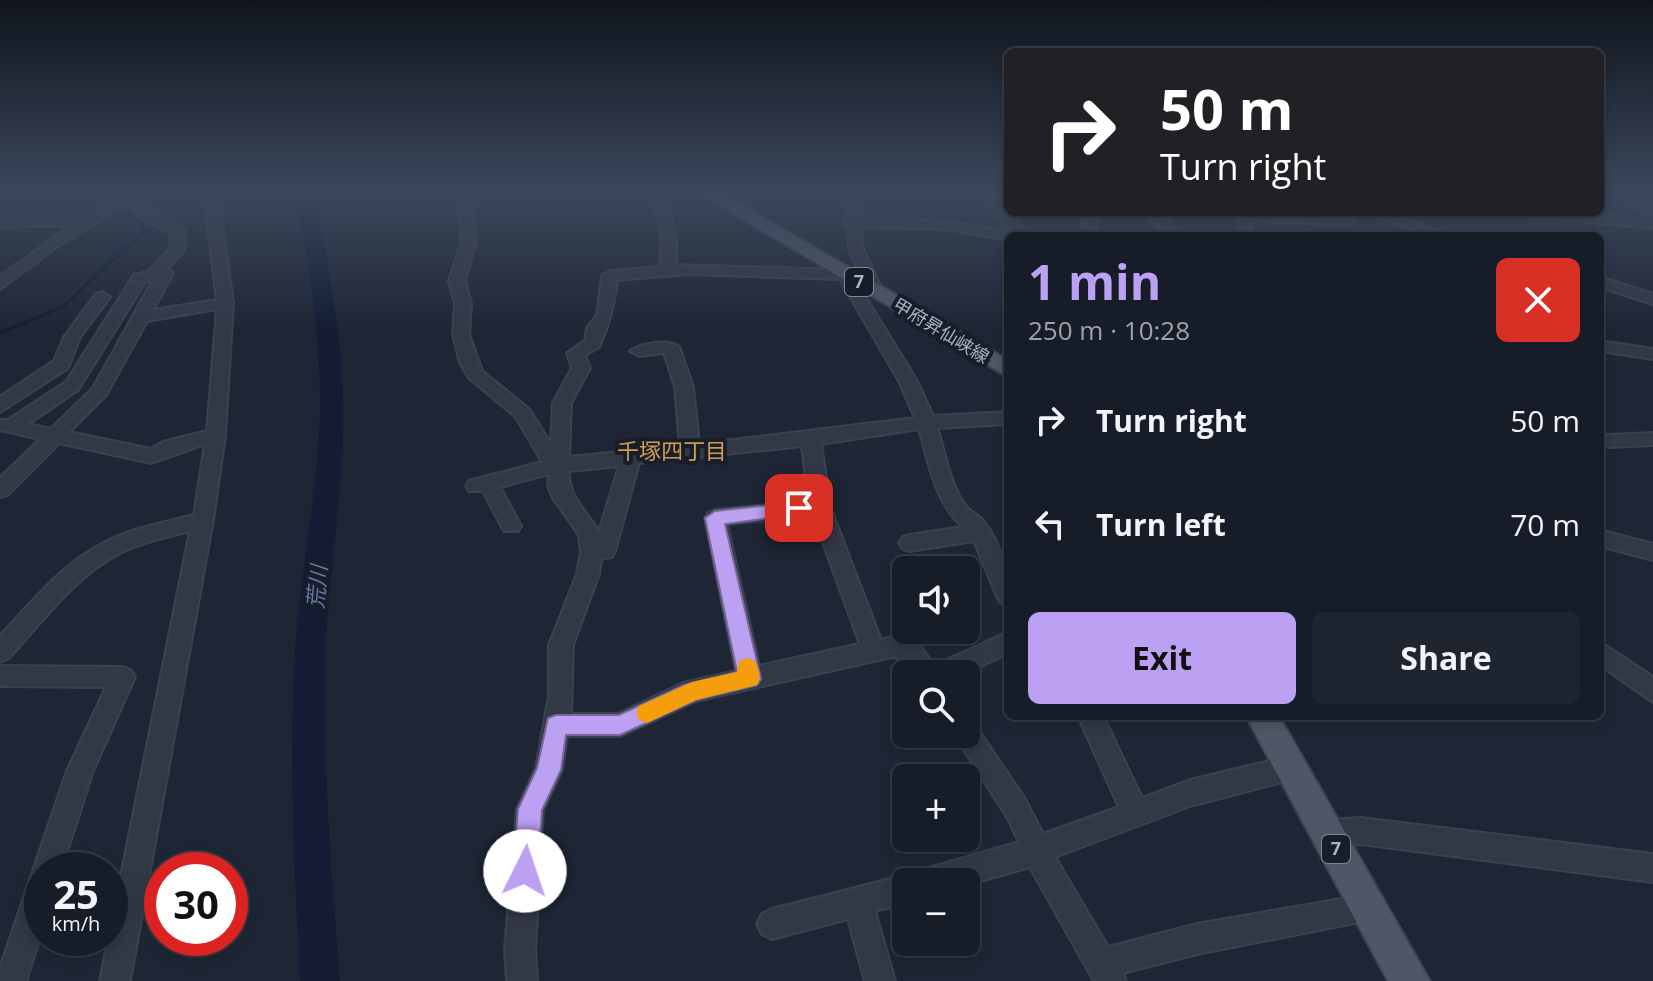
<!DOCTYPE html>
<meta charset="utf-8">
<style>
:root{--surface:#161c28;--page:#1f2530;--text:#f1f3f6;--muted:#9ea1a8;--line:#353a45;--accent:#bca0f2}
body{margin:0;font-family:"Open Sans","Noto Sans JP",sans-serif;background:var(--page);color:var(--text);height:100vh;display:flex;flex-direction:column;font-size:30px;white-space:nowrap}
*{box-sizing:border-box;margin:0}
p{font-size:26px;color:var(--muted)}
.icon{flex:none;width:44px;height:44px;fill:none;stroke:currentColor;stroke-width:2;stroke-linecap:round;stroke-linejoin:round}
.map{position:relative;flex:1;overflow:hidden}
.side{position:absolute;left:1004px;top:232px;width:600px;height:488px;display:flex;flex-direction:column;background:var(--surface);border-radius:12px;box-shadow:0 4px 12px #0003,0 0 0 2px var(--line)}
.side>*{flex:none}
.hud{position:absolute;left:1004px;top:48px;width:600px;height:168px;border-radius:12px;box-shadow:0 4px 12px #0003,0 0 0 2px var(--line);background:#202124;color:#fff;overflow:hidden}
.fabs{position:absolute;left:892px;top:556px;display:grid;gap:16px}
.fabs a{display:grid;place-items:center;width:88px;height:88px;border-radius:12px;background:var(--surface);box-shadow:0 4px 12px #0003,0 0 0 2px var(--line);font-size:40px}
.speed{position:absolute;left:24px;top:852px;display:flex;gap:16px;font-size:40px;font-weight:700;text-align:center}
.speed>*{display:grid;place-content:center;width:104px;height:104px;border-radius:50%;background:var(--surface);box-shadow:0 4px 12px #0003,0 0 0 2px var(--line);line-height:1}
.speed small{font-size:20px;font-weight:400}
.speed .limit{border:12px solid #d22;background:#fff;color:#111}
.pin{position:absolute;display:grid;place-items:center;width:68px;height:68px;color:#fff;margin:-34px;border-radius:16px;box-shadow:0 4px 12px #0006}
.me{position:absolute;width:88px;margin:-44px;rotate:4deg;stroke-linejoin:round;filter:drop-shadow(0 0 6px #0008)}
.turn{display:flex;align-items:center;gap:28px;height:168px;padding:0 24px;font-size:36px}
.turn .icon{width:104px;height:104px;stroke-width:2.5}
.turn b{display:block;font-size:56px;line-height:68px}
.round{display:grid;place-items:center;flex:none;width:84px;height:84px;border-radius:12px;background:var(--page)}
.headline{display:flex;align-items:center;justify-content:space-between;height:136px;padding:0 24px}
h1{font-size:48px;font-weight:700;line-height:60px;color:var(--accent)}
.action{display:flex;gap:16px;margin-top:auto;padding:16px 24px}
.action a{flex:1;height:92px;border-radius:12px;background:var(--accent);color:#111;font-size:32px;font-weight:700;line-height:92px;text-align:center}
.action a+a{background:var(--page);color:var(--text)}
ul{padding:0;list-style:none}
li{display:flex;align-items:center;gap:24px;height:104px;padding:0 24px}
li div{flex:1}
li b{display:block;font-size:30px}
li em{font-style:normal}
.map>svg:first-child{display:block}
</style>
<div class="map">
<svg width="1653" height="981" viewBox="0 0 1653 981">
<rect width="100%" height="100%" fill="#1e2635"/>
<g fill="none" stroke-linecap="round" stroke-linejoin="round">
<g stroke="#131c32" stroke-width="3">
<polyline points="1645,194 1653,200"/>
<polyline points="0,333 62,307 144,232 137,212"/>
</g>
<path fill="#131c32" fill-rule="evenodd" d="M296 194H314C330 274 346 352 343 435 341 514 326 592 325 671 323 775 332 878 340 981H300C295 878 289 774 294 671 297 592 314 514 319 435 324 353 310 275 296 194Z"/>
<defs>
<g id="minor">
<path d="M120 194H134C151 216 170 214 185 232L184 250 167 269 173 273 153 310 217 300 204 194H218L233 303 225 435 213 520 130 981H100L190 531C167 537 142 542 120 553 75 576 42 622 8 659L0 662V636C30 604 60 566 100 545 128 529 162 523 194 515L205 444 151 463 59 443 7 495 0 497V478L40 439 0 430V420H8L66 382 134 275 148 272 170 249 171 233 139 217 127 204 62 243 0 289V276L72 225 0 227V219L88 216ZM153 280 93 388 51 429 28 424 78 390 145 282ZM217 309 207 431 163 442 151 449 69 432 106 395 147 321Z"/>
<path d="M457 194H471L476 241 465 281 471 304 469 334 482 371 529 409 551 444 553 403 572 368 567 353 585 341 587 328 597 315 602 276 610 271 660 267 662 235 649 194H663L676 235V265L846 270 851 272 859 287 863 282 849 249V234L844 222 849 203 846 194H860L863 203 859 218 949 221 1011 232 994 212 988 194H1002L1008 212 1030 236H1008V240L949 229 860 227 863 249 879 283 867 292 860 288 917 381 933 416 1008 412V424L937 428C945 452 950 484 965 505 970 512 979 515 984 522 1003 546 1008 575 1008 605L1000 602 996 594 974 541 910 551 903 549 899 543 903 537 910 535 963 527C935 503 929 463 919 429L821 444 830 507 881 640 892 637 919 644 934 666 1008 632V653L964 674H913L904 659 892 657 696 701 620 736H567L562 770 543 810 535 949 537 981H507L505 949 517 809 536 768 549 696V645L577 574 581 551 579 535 553 498 548 486 549 474 500 487 521 526 518 531H504L483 491H469L466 486 469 481 542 462 516 417 469 378 460 363 453 334 455 304 449 281 462 241ZM687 274 840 279 899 381 915 418 699 444 693 387 679 347C669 339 641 343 630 351L639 356 664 353 675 387 680 446 569 457 571 403 590 368 585 355 599 347C609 324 614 306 617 280ZM802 446 809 501 715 510 708 513 705 518 736 671 683 683 618 714H571L573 645 599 574 601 559 612 557 615 551 639 463ZM619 466 599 532C586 510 568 497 569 471ZM813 515 860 644 759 666 727 524Z"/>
<polygon points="1620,194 1635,194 1653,210 1653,228 1523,216 1516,212 1569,212 1646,219"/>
<polygon points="1083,212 1097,212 1095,236 1081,236"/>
<polygon points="1145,212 1160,212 1180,236 1165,236"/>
<polygon points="1363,212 1385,212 1455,236 1433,236"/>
<polygon points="1253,213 1349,217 1356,221 1349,225 1256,221 1251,224 1251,236 1237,236 1239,219"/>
<polygon points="1600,277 1653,294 1653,304 1600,287"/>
<polygon points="102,292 110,297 80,337 68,368 0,412 0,397 54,361 64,337 96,294"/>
<polygon points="1600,341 1653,349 1653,359 1600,351"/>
<polygon points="1653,433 1653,445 1609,447 1600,442 1602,436 1609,435"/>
<polygon points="1600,530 1653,544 1653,560 1600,546"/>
<polygon points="1600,642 1653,677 1653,702 1600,665"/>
<polygon points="0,666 123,667 131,670 135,677 93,771 61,870 42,870 42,931 26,981 0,981 0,968 67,771 106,687 0,686"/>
<polygon points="1078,716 1103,716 1142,798 1190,780 1290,756 1299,759 1303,768 1299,777 1290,780 1190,806 1055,857 1108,947 1197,924 1370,894 1380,898 1384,908 1380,918 1197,954 1123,973 1126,981 1094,981 1030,867 966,885 966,882 906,882 906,903 875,911 895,981 865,981 848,919 772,939 762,934 757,924 762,914 772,909 906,875 916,879 919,872 929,868 1019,842 1007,817 954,734 966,734 966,722 975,725 1025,799 1043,834 1119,807"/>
<polygon points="1361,818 1653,854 1653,882 1361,844 1327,846 1317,842 1313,833 1317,824 1327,820"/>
</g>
<g id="major">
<polygon points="701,194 723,194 1008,360 1008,377"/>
<polygon points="1246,716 1279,716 1430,981 1388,981"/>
</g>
</defs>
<use href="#minor" stroke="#3b414f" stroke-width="4"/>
<use href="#major" stroke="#3b414f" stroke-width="4"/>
<use href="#minor" fill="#323846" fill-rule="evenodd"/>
<use href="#major" fill="#4f5766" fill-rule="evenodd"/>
</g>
<linearGradient id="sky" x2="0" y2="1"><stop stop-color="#10151d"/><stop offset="0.58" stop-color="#3b475c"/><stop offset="1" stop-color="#3b475c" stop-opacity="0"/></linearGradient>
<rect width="1653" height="332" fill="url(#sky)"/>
<polygon fill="#bca0f2" stroke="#7a689d" stroke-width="2" points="799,502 806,504 808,508 806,513 725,524 761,679 757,685 696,700 620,735 566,735 561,770 542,810 538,871 534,880 525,884 516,880 513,871 518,809 537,768 548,718 556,715 619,715 684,685 737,672 705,518 715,511"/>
<path fill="#f59e0b" d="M747 658 755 661C759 670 762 677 757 685L696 700 647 723 639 720 636 713 639 706 692 682 737 672 739 661Z"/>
<g text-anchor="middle" stroke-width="8" stroke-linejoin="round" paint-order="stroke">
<g fill="#181d2a" stroke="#7f8595" stroke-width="2">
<rect x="845" y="268" width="28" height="28" rx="6"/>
<rect x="1322" y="835" width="28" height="28" rx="6"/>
</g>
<g font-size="18" font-weight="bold" fill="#abb2c3">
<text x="859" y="288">7</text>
<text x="1336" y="855">7</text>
</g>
<g font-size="18" fill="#abb2c3" stroke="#181d2a">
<text transform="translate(941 331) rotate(31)" y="6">甲府昇仙峡線</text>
</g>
<g font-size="22" fill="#d39a57" stroke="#181d2a">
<text x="672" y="459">千塚四丁目</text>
</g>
<g font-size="22" font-style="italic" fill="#6378a3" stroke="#181d2a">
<text transform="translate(317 587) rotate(-85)" y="8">荒川</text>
</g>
</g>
</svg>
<div class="fabs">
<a><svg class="icon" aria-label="sound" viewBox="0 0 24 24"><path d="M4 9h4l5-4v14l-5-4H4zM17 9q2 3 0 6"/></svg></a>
<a><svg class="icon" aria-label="search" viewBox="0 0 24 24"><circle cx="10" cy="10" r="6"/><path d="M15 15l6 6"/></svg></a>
<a>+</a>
<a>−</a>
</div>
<div class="speed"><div>25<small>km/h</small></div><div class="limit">30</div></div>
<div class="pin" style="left:799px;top:508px;background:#d93025"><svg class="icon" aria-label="arrive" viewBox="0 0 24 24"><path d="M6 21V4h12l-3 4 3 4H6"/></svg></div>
<svg class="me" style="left:525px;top:871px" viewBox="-20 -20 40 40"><circle r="19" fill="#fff"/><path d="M0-13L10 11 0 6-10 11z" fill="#bca0f2"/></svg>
<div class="hud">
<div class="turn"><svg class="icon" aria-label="right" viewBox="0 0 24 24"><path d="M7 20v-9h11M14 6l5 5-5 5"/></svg><div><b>50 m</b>Turn right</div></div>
</div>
<section class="side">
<div class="headline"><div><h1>1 min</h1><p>250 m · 10:28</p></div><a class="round" style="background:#d93025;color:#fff"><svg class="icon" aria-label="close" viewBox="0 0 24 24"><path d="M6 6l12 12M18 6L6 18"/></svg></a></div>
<ul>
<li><svg class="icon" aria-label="right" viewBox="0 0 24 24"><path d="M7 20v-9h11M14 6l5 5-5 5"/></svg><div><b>Turn right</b></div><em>50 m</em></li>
<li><svg class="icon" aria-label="left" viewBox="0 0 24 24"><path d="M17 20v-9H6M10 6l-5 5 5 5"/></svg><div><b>Turn left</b></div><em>70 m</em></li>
</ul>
<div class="action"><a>Exit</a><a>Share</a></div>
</section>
</div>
